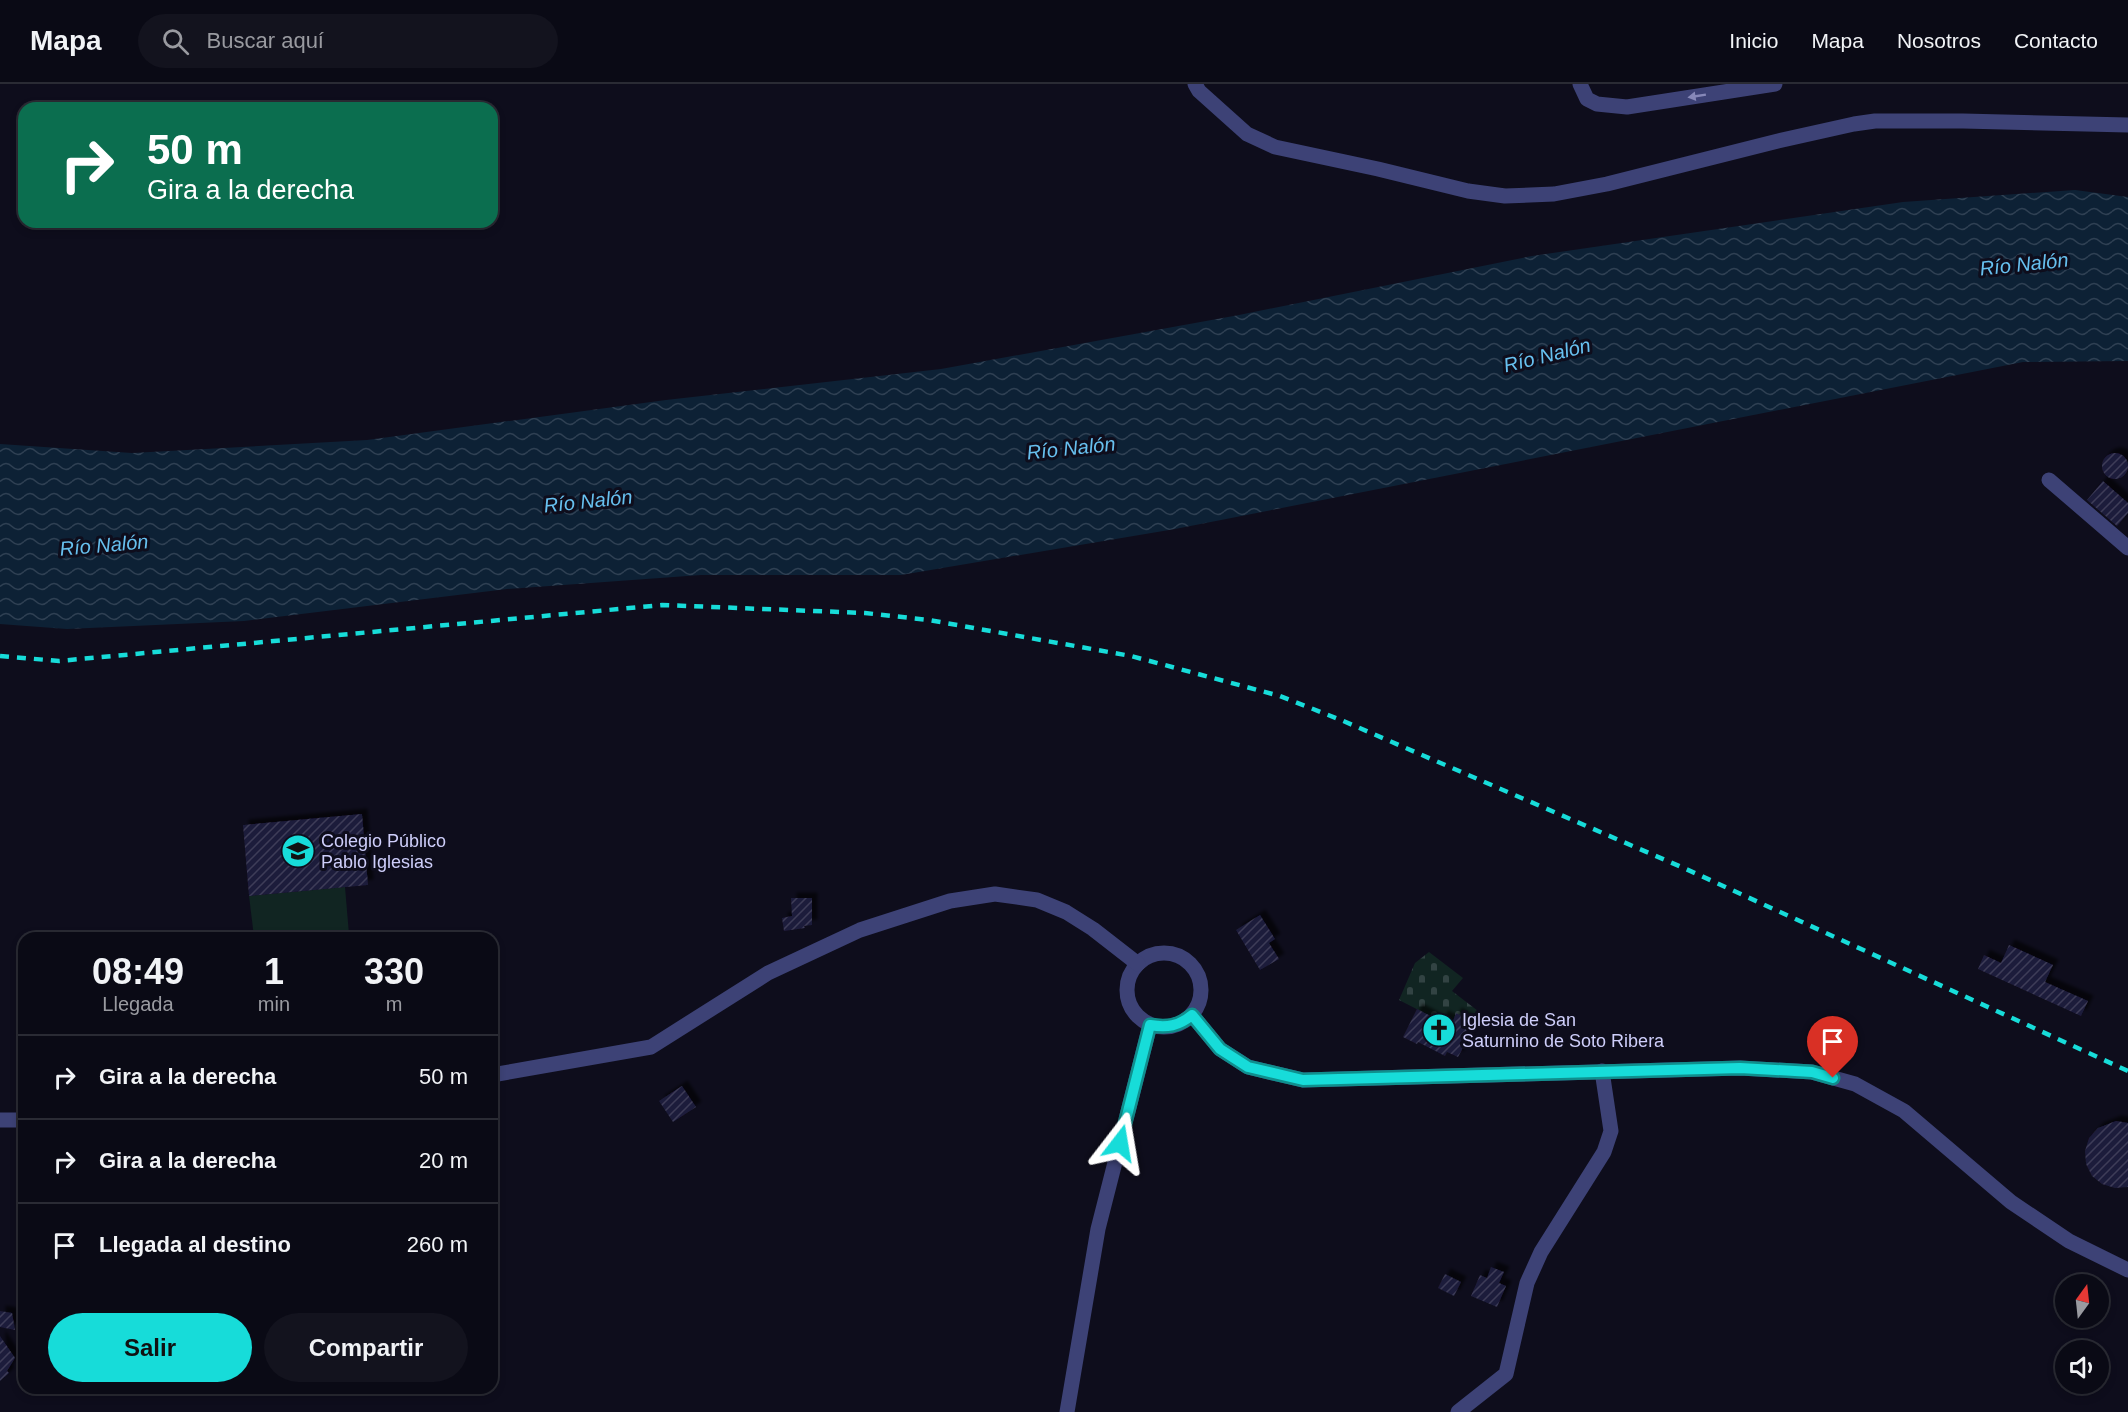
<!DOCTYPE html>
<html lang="es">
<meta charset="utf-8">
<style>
:root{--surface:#0a0a15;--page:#13131e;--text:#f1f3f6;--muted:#999aa0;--line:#2a2b34;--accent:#17dcd9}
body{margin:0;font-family:Helvetica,sans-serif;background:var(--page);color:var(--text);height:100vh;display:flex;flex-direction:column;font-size:22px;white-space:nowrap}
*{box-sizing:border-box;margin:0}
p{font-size:20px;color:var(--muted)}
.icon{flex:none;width:33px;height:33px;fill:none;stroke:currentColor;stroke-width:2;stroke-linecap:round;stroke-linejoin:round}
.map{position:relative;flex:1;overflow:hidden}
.side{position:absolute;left:18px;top:848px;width:480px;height:462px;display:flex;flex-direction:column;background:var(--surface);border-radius:18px;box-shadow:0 3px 9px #0003,0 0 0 2px var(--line)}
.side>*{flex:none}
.banner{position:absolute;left:18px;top:18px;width:480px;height:126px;border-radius:18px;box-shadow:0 3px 9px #0003,0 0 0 2px var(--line);background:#0b6e4f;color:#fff;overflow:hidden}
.needle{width:39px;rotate:15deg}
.controls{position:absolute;left:2055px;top:1190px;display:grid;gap:12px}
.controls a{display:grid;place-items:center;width:54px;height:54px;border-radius:50%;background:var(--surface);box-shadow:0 3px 9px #0003,0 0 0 2px var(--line);font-size:30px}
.pin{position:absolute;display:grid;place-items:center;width:51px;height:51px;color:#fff;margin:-62px -26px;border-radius:50% 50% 50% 0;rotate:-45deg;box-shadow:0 0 6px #0007}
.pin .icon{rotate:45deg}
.me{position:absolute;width:66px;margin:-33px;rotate:14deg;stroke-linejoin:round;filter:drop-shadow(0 0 4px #0008)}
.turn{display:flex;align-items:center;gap:21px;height:126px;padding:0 30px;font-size:27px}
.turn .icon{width:78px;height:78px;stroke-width:2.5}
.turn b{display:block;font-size:42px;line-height:51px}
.eta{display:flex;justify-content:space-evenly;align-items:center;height:102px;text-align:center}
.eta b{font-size:36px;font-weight:800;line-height:42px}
.button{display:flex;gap:12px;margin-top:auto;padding:12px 30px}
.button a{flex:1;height:69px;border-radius:36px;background:var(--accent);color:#111;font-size:24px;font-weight:800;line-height:69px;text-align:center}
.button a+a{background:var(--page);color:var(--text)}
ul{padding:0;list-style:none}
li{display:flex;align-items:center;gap:18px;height:84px;padding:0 30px;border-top:2px solid var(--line)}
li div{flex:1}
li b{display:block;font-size:22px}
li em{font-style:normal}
header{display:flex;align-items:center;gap:36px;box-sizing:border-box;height:84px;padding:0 30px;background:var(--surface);border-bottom:2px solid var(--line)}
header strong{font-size:28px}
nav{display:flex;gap:33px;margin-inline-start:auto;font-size:21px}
.search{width:420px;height:54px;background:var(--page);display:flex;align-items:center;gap:15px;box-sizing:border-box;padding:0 21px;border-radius:33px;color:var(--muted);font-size:22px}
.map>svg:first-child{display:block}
</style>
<header>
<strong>Mapa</strong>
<div class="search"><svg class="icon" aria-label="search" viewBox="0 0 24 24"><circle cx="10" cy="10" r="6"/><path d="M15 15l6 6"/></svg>Buscar aquí</div>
<nav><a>Inicio</a><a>Mapa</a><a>Nosotros</a><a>Contacto</a></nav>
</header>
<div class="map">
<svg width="2128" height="1328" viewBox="0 0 2128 1328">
<defs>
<pattern id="cemetery-stones" width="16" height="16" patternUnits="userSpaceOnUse" patternTransform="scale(1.5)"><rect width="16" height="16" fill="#112522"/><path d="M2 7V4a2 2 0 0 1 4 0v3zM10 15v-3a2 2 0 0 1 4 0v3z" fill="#324343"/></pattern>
<pattern id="water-waves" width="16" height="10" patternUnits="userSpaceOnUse" patternTransform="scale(1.5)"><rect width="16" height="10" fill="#0d2135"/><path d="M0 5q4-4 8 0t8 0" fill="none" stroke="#2f4053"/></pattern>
<pattern id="building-hatch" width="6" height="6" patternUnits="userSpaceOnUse" patternTransform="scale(1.5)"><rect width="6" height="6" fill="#1e1c3b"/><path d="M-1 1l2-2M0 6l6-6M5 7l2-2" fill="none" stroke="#3e3c58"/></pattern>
<filter id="shadow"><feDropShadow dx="5.5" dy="-5.5" stdDeviation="1.5" flood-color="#0009"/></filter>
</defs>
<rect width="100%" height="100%" fill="#0e0d1c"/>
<polygon fill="url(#cemetery-stones)" points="1429,868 1463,894 1452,907 1478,927 1472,938 1457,930 1453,937 1443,932 1440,937 1399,916 1415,879"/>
<polygon fill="#112522" points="345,803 349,850 310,854 254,853 249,812"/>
<polygon fill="url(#water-waves)" points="2075,106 2128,113 2128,277 2023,278 1175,445 901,491 701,491 507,505 244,537 67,545 0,540 0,360 132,369 367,356 666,316 941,285 1239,231 1532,172 1903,118"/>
<g fill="url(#building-hatch)" filter="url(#shadow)">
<circle cx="2115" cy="382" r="13"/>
<polygon points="2103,397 2128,419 2128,429 2117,442 2087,416"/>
<polygon points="362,730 368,801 249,812 243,741"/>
<polygon points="791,814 812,814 812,841 804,842 805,844 784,847 782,834 792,832"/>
<polygon points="1260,831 1275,855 1269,859 1279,875 1260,886 1236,846"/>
<polygon points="2009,861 2053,881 2045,898 2088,917 2081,932 1978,885 1984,871 2001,879"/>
<polygon points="1417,925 1440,937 1443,932 1453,937 1456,929 1476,940 1458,973 1447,968 1445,972 1418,958 1417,960 1403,953"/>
<polygon points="682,1002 696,1023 673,1038 659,1017"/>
<polygon points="2116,1037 2128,1039 2128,1103 2115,1104 2102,1100 2092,1092 2086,1080 2085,1067 2089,1054 2098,1044"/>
<polygon points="1491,1183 1504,1188 1499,1199 1506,1202 1497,1223 1471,1212 1480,1191 1487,1194"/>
<polygon points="1445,1190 1461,1198 1454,1212 1438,1204"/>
<polygon points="0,1227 12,1229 15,1246 0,1243"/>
<polygon points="0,1252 15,1274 7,1287 9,1289 0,1297"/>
</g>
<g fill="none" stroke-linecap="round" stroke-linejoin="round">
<g stroke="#3d4276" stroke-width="15">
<polyline points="1195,0 1199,7 1247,50 1275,63 1378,85 1468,107 1505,112 1554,110 1607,100 1778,57 1854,40 1875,37 1963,37 2128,41"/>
<polyline points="1580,0 1587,15 1597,20 1627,23 1775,0"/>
<polyline points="2049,396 2128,464"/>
<circle cx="1164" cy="906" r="37"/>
<polyline points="1192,931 1220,965 1248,983 1303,996 1740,984 1812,988 1855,1000 1904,1027 2011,1118 2069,1157 2128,1186"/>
<polyline points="492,991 651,963 768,889 860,846 950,817 995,810 1037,816 1066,828 1093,845 1138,880"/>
<polyline points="0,1036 24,1036"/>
<polyline points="1067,1328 1098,1145 1150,941"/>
<polyline points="1458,1328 1506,1290 1527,1199 1541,1168 1604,1068 1611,1047 1602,987"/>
</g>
<polyline stroke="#17dcd9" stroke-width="4.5" stroke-dasharray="9 8" stroke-linecap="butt" points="0,572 59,577 662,521 865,529 929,536 1131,572 1280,612 1341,636 1686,785 2128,987"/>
</g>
<defs><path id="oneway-solid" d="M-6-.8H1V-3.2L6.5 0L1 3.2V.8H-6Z" transform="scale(1.5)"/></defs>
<use fill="#8688b8" href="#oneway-solid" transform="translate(1697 12) rotate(171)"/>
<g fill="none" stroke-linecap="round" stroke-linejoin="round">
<defs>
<path id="route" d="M1120 1059 1150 941C1167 944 1179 942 1192 931L1220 965 1248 983 1303 996 1740 984 1812 988 1833 994"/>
</defs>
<use href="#route" stroke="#0f8f8d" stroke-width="15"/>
<use href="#route" stroke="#17dcd9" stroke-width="10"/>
</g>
<defs>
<symbol id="school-disc" viewBox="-11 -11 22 22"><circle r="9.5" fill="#17dcd9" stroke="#0e0d1c"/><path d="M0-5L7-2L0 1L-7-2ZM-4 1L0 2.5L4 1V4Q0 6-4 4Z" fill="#111"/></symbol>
<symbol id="church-disc" viewBox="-11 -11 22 22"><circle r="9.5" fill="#17dcd9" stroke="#0e0d1c"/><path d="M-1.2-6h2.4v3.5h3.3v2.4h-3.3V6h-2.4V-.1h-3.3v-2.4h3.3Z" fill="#111"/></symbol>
</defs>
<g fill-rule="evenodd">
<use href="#school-disc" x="279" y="748" width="38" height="38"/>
<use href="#church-disc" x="1420" y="927" width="38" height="38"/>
</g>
<g text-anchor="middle" stroke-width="6" stroke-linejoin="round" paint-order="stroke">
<g font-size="18" fill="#cecefa" stroke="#0e0d1c" text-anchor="start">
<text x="321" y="763">Colegio Público<tspan x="321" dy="21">Pablo Iglesias</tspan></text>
<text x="1462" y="942">Iglesia de San<tspan x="1462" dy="21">Saturnino de Soto Ribera</tspan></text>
</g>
<g font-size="20" font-style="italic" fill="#67c0ef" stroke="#0e0d1c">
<text transform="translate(2024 180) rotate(-6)" y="7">Río Nalón</text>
<text transform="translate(1547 271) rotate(-14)" y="7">Río Nalón</text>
<text transform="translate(1071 364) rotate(-6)" y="7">Río Nalón</text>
<text transform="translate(588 417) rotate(-6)" y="7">Río Nalón</text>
<text transform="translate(104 461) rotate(-5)" y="7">Río Nalón</text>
</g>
</g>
</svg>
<div class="controls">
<a><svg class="needle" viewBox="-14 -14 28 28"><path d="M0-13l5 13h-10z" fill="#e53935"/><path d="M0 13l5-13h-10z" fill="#999aa0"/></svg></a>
<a><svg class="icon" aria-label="sound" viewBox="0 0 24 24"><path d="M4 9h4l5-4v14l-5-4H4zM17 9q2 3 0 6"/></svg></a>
</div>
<div class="pin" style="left:1833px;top:994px;background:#d93025"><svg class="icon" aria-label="arrive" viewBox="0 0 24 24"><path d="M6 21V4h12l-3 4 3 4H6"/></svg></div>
<svg class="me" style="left:1120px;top:1059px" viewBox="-20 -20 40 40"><path d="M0-17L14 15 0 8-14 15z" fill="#17dcd9" stroke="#fff" stroke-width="4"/></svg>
<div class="banner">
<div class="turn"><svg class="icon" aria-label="right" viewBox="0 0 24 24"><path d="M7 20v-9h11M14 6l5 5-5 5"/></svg><div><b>50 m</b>Gira a la derecha</div></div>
</div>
<section class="side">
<div class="eta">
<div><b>08:49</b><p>Llegada</p></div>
<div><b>1</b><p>min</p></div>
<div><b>330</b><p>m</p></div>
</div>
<ul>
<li><svg class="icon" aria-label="right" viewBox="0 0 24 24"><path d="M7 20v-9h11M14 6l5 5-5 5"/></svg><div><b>Gira a la derecha</b></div><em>50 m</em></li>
<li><svg class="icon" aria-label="right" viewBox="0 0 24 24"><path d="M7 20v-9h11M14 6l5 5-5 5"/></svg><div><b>Gira a la derecha</b></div><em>20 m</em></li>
<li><svg class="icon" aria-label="arrive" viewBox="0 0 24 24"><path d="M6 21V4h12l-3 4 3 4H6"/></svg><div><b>Llegada al destino</b></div><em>260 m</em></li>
</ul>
<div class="button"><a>Salir</a><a>Compartir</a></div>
</section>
</div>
